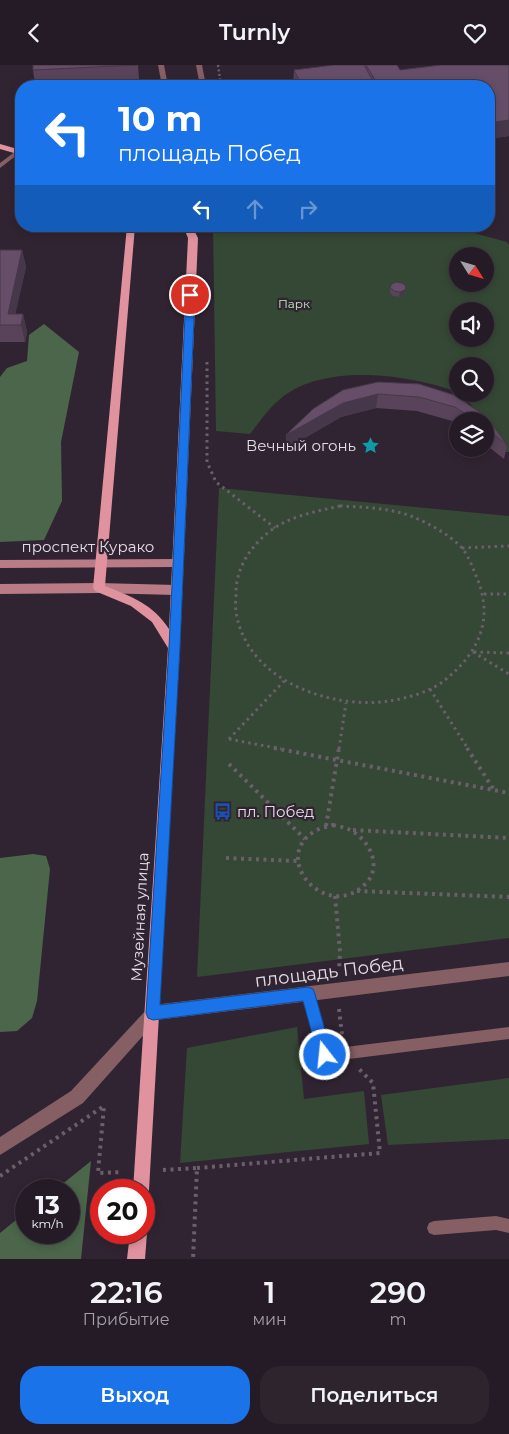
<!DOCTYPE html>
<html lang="ru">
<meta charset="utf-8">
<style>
:root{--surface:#251b26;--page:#2d242e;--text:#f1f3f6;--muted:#a3a1a7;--line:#423943;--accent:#1a73e8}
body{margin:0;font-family:Montserrat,sans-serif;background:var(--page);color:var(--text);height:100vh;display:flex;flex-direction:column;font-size:19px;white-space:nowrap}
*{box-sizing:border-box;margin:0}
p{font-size:16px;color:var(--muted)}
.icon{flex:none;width:28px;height:28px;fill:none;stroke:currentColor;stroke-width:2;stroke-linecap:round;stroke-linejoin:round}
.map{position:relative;height:1194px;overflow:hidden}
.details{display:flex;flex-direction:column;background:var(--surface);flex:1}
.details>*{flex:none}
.top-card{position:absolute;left:15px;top:15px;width:480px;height:152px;border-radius:20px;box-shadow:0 2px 8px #0003,0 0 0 1px var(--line);background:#1a73e8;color:#fff;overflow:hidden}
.needle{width:32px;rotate:127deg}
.buttons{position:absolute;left:449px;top:182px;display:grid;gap:10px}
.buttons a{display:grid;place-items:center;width:45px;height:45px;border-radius:50%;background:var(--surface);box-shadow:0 2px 8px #0003,0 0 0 1px var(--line);font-size:25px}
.speed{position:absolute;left:15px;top:1114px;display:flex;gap:10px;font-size:25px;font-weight:700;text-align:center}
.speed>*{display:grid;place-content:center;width:65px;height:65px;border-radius:50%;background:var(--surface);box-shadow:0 2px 8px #0003,0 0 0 1px var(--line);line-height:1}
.speed small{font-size:12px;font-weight:400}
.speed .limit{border:8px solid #d22;background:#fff;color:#111}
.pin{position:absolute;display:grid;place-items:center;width:42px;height:42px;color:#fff;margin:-21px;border:2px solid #fff;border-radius:50%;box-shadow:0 1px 5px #0007}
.me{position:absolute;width:55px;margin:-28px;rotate:344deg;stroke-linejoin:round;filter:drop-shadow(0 0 4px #0008)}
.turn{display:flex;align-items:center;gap:18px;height:105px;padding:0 20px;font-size:22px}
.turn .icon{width:65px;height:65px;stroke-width:2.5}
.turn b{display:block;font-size:35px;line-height:42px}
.lanes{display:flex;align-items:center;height:48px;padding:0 20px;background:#0003;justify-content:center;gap:25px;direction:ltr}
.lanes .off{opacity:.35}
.eta{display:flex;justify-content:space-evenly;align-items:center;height:85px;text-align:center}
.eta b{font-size:30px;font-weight:600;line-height:35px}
.action{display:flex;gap:10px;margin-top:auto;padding:10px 20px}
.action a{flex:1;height:58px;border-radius:20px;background:var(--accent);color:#fff;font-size:20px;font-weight:600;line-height:58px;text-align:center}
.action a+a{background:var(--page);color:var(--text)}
header{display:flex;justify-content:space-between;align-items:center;height:65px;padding:0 20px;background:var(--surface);font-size:22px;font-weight:600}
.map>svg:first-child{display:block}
</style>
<header><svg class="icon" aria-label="back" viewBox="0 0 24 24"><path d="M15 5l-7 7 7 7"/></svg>Turnly<svg class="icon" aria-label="heart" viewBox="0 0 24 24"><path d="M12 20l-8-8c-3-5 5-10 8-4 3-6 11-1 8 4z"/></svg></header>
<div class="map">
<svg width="509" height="1194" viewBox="0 0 509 1194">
<rect width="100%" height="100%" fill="#312432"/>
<g fill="#354735" fill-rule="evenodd">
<path d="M213 161H448L507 177 509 180V387H506L463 329H485V301H458L457 327C408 309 320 297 278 336 267 345 259 358 250 369L216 366ZM458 191H485V219H458ZM458 246H485V274H458Z"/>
<polygon points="219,423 509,451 509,873 197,912"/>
<polygon points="297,962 304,1034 364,1026 369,1079 180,1098 187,983"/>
<polygon points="509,1013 509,1074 388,1080 381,1030"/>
</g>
<g fill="#4b664b">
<polygon points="44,259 79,287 61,377 62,436 44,475 0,477 0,312 7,303 27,296 29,270"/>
<polygon points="33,789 46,791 50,804 37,936 32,953 17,966 0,967 0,793"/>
<polygon points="91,1096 81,1194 0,1194 0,1168 26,1147 26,1168 69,1168 69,1125 55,1125"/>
</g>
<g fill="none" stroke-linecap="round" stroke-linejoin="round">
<polyline stroke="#6a5f6b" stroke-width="2.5" stroke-dasharray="2 2.5" stroke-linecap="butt" points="218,0 221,21"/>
<g stroke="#6a5f6b" stroke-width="3" stroke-dasharray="2.5 4" stroke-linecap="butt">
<polyline points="207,297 207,397 216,417 275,463"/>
<path d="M340 441C364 442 388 443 411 451 428 458 449 469 462 483 467 489 471 498 474 506 495 550 482 585 445 615 430 627 408 633 389 636 329 645 245 614 236 546 235 540 236 533 236 527 236 501 254 476 276 462 295 450 318 446 340 441Z"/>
<polyline points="462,483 509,481"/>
<polyline points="484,529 509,529"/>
<polyline points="473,587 509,609"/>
<polyline points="474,587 509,588"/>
<polyline points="430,624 468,684"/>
<polyline points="229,674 281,684"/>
<polyline points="229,674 284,616"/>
<polyline points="339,684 346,638"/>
</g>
<g stroke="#6a5f6b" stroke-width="4" stroke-dasharray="3 4.5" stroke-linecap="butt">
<polyline points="274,683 509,728"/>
<polyline points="467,683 494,725"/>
<polyline points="229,699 305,774"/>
<path d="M333 760C338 761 343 762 348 764 367 772 383 799 367 817 329 860 268 794 315 766 320 763 327 762 333 760Z"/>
<polyline points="326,761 339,683"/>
<polyline points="353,765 509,773"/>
<polyline points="226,793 297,796"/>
<polyline points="357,826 509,832"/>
<polyline points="335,831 340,887 339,905"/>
<polyline points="339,944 342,970"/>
<polyline points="197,1103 380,1088 373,1018 359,1004"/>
<polyline points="163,1105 197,1103 193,1194"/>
<polyline points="0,1111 104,1041 98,1108 122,1107"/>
</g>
<g fill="#855f64" fill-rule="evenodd">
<polygon points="158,0 164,0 168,21 162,21"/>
<polygon points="196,0 202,0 206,21 200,21"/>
<polygon points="16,86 20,86 21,87 0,103 0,98"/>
<polygon points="308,923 312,925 314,929 329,984 509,962 509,974 325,997 321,995 319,991 302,929 304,925"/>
<polygon points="496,1151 509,1154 509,1168 496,1165 434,1170 429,1168 427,1163 429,1158 434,1156"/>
</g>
<polygon fill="#855f64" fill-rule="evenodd" points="509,897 509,911 157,955 83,1038 0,1090 0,1072 71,1026 148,943 153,940"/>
<g fill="#b97c86" fill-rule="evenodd">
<polygon points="177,494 183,498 177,502 0,503 0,495"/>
<polygon points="99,518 176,520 180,522 182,525 180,528 176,530 99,528 0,529 0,519"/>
</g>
<g fill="#e0939f" fill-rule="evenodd">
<polygon points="0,79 21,85 21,90 0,84"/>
<path d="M127 161H135L105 521C132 532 153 539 169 564L188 173 183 161H192L198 173 180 582 149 1125 147 1131 144 1132V1125H133L168 583 152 557 131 541 95 526 93 523Z"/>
<polygon points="144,1162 147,1168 145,1194 127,1194 130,1168 144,1168"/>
</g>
</g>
<g fill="#58435a">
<polygon points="138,0 139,14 35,19 33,5"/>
<polygon points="334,0 397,0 400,5 509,0 509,71 489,74 489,21 294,21 293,19 294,5"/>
<polygon points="0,185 22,185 26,202 15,249 23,249 27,267 25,277 0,277"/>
<polygon points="406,221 404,230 399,232 393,231 390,228 390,222"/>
<polygon points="378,317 419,319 454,330 487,352 507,380 504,394 485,379 485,356 458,356 458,360 452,356 417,346 376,343 341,352 286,384 286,370 313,344 343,325"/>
</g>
<g fill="#47374a">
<polygon points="374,18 374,21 345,21"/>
<polygon points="509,55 509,71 489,74 489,58"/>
<polygon points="22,185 26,202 13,260 8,249"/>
<polygon points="406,221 404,230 399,232 400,227"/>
<polygon points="23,249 27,267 25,277 21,260"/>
<polygon points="378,329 376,343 341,352 286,384 286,370 343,338"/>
</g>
<g fill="#664e69" stroke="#47374a">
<polygon points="33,0 137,0 33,5"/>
<polygon points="334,0 364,0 374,18 345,21 302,21 294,5"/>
<polygon points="366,0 397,0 400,5 441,0 509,0 509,55 489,58 489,21 379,21"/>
<polygon points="0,185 22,185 8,249 23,249 21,260 0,260"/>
<polygon points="396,217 402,218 406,221 405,225 400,227 394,226 390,222 392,219"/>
<polygon points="378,317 419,319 454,330 487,352 507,380 485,362 485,356 476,356 455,342 419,332 378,329 343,338 286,370 313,344 343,325"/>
</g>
<polygon fill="#1a73e8" stroke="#114b97" points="190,227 195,230 180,582 160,940 308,922 313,924 315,929 332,990 330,996 325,998 320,996 318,990 303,936 153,955 148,953 146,948 169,582 186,230"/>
<defs>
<symbol id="sight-bare" viewBox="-9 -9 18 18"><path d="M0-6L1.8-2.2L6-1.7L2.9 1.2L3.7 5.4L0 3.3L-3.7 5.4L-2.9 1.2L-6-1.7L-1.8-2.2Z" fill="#0f9aa8" stroke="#312432" stroke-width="2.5" paint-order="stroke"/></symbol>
<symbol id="bus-bare" viewBox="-9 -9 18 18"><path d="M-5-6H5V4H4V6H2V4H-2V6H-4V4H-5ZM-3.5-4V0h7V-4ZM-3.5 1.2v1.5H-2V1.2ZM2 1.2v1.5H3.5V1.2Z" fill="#1a4fb4" stroke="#312432" stroke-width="2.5" paint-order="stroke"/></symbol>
</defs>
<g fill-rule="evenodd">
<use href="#sight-bare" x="358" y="368" width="25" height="25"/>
<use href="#bus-bare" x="210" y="734" width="25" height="25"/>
</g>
<g text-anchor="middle" stroke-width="4.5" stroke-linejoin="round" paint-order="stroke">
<g font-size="12" fill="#bbecbb" stroke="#312432">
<text x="294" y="243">Парк</text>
</g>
<g font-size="15" fill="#e5dde6" stroke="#312432" text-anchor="end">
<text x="356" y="386">Вечный огонь</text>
<text x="237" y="752" text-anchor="start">пл. Побед</text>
</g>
<g font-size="15" fill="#e5dde6" stroke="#312432">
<text x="88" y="487">проспект Курако</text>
<text transform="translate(140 852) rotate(-87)" y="5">Музейная улица</text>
</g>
<g font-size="18" fill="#e5dde6" stroke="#312432">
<text transform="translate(329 907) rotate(-7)" y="6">площадь Побед</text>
</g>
</g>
</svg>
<div class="buttons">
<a><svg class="needle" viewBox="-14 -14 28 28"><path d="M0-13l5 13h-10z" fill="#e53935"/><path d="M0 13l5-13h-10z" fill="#a3a1a7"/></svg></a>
<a><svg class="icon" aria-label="sound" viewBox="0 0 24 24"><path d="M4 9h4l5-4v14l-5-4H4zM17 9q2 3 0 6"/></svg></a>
<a><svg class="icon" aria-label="search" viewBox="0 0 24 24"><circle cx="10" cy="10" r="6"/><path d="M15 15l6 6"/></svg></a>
<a><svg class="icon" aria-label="layers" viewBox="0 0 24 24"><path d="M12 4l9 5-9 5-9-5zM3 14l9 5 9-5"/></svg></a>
</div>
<div class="speed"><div>13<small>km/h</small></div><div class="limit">20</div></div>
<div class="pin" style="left:190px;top:230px;background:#d93025"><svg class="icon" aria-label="arrive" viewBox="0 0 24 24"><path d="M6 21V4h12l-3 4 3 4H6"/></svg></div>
<svg class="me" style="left:325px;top:990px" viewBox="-20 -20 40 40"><circle r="17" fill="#1a73e8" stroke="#fff" stroke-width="3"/><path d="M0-11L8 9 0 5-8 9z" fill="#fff"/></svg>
<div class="top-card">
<div class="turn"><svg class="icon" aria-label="left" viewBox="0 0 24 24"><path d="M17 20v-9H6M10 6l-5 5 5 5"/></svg><div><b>10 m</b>площадь Побед</div></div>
<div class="lanes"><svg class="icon" aria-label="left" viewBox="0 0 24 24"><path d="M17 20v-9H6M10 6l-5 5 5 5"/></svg><svg class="icon off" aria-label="ahead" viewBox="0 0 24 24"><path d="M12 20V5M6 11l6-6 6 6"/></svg><svg class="icon off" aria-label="right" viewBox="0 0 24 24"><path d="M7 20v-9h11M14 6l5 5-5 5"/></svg></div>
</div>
</div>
<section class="details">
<div class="eta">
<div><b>22:16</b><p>Прибытие</p></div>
<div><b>1</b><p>мин</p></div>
<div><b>290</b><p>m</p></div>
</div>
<div class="action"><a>Выход</a><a>Поделиться</a></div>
</section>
